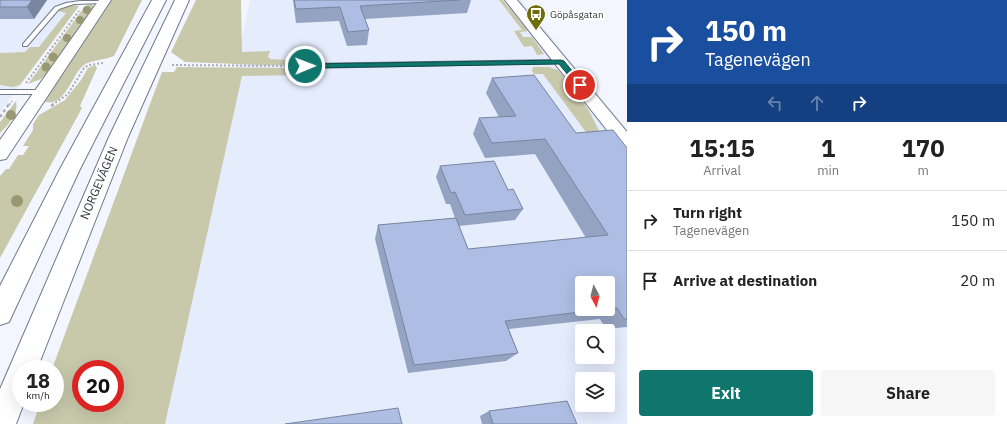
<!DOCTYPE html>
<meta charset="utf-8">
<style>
:root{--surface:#fff;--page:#f6f6f6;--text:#222;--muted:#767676;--line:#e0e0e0;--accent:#0f766e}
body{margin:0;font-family:"IBM Plex Sans",sans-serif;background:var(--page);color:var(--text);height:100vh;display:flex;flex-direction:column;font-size:15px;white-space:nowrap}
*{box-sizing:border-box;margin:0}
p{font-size:13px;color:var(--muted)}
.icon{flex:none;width:22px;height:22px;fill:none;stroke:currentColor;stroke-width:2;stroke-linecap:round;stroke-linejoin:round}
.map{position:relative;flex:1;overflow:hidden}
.side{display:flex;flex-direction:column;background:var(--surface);width:380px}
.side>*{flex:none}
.banner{background:#1a4fa0;color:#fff;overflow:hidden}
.needle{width:26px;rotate:173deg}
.buttons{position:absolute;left:575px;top:276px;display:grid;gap:8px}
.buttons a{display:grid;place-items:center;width:40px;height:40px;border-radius:4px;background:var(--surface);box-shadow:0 4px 16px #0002;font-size:20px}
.speed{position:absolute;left:12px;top:360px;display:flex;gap:8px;font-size:20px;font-weight:700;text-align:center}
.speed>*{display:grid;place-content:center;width:52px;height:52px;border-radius:50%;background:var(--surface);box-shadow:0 4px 16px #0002;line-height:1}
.speed small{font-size:10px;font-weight:400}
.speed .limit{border:6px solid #d22;background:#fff;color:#111}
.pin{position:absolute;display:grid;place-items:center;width:34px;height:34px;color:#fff;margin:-17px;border:2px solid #fff;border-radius:50%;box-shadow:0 1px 4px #0007}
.me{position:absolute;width:44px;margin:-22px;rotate:89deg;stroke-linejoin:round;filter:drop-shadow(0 0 3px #0008)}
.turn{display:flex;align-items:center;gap:14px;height:84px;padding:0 12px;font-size:18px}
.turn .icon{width:52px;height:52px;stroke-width:2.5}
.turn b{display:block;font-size:28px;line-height:34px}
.lanes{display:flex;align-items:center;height:38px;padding:0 12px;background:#0003;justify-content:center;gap:20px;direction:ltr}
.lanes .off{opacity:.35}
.eta{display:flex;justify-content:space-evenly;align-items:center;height:68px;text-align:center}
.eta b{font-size:24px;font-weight:800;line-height:28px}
.button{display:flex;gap:8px;margin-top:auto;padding:8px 12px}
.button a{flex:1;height:46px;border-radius:4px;background:var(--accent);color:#fff;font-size:16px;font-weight:800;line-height:46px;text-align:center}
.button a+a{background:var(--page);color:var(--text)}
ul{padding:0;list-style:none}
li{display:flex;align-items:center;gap:12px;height:60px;padding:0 12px;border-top:1px solid var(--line)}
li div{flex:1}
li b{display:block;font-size:15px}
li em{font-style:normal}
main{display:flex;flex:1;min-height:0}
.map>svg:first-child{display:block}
</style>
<main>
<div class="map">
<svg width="627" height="424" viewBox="0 0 627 424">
<rect width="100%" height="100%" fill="#f3f6fe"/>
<g fill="#e5ecfc" fill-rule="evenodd">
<polygon points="0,0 83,0 0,112"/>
<path d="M250 0H521L627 130V424H161ZM582 283H608V309H582ZM582 331H608V357H582ZM582 379H608V405H582Z"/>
</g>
<g fill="#c8c9ab" fill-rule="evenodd">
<path d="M112 0H142L114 56C105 60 91 60 84 65 72 73 66 107 45 102L56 83Z"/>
<polygon points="196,0 244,0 241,0 242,52 270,51 268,57 271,59 301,61 301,65 262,65 185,62 171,52"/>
<polygon points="499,0 503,0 528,31 520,32 523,37 532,37 544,54 537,55 532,46 524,47 514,31 522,30"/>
<polygon points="90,4 94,6 93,8 48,72 41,79 28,84 85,6"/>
<polygon points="72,5 79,6 20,85 13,87 0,85 0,53 25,52 30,47 39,47 66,13 58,11 61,8"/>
<polygon points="95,65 97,68 80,106 82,108 0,258 0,176 6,169 9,169 18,155 23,155 29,146 23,146 33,130 33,124 39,115 65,100 81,80 88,68"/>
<path d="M177 67 294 68V70H286V73H311L312 77H310L309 75 242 76 165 424H33L40 403H55V369H52L157 85 162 72H174ZM81 369H115V403H81Z"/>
<polygon points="533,67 549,67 558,70 588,109 605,142 594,143 543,74 534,74 532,71"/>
<path d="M16 101C19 114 8 125 0 133V122Z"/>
</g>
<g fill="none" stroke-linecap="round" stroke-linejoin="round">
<defs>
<g id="lane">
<polygon points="80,1 103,1 105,2 103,3 74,4 59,9 27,46 23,46 23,44 55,7 66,3"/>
<polygon points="561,60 564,62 563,63 305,68 302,66 305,64"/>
<polygon points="0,90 42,90 45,92 42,94 0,94"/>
</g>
<g id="secondary">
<polygon points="99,0 111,0 6,159 0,160 0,140"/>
<polygon points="505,0 517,0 627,132 627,150 621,148"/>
</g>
<g id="highway">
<polygon points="152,0 166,0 80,169 9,322 0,325 0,286 60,169"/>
<polygon points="175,0 189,0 128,137 37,369 21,369 21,403 24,403 16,424 0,424 0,389 7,373 109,137"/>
</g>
</defs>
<use href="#lane" stroke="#71798a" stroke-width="2"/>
<use href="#secondary" stroke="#71798a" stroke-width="2"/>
<use href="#highway" stroke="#71798a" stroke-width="2"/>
<g stroke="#aaadb5" stroke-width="2" stroke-dasharray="2 2" stroke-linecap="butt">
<polyline points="172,65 296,66"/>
<polyline points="26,83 79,11"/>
<polyline points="9,105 12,101"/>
<polyline points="52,105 68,94 84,68 89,65 103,63"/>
</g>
<g stroke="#aaadb5" stroke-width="2.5" stroke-dasharray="3 3" stroke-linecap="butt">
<polyline points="51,106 54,104"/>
<polyline points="0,117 9,104"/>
</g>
<use href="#lane" fill="#fff" fill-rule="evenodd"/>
<use href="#secondary" fill="#fff" fill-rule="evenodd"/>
<use href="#highway" fill="#fff" fill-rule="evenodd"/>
</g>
<g fill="#989872">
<circle cx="87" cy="10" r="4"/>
<circle cx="80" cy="20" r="4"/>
<circle cx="67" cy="38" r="4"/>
<circle cx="53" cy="57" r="4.5"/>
<circle cx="46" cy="67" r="4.5"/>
<circle cx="11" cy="115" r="5"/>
<circle cx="17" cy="201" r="6"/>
</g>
<g fill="#95a3c3">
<polygon points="0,0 47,0 34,19 0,19"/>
<polygon points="293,0 471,0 467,13 365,19 369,30 367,45 347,46 339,21 296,23"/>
<polygon points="492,78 576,133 627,148 627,327 606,329 600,319 509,329 518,353 506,361 408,373 375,239 378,225 455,218 450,204 446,204 436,177 440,166 508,190 523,209 515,220 459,226 468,249 586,238 535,154 485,158 473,134 479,118 499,117 486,93"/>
<polygon points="489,411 577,424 482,424 480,416"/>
</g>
<polygon fill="#79849f" points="32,0 47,0 34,19 27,7"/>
<g fill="#adbde3" stroke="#79849f">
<polygon points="0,0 32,0 27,7 0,7"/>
<polygon points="294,0 459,0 360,6 369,30 348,32 340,7 296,9"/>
<polygon points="534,75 576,133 613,130 627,148 627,319 624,319 617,308 608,309 608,283 582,283 582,309 606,309 505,321 518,353 414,365 378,225 456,218 468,249 608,235 545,139 492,143 479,118 516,116 492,78"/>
<polygon points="494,161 508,190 513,189 523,209 465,215 455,192 451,193 440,166"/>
<polygon points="567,401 577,424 493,424 489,411"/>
<polygon points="398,408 402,424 285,424"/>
</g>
<polygon fill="#0f766e" stroke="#0a4d48" points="561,60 564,61 583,84 583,87 578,87 559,64 305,68 302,66 305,64"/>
<defs>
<symbol id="bus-pin" viewBox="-11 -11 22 30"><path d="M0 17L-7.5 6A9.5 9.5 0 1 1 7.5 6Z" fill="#706d0c" stroke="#fff"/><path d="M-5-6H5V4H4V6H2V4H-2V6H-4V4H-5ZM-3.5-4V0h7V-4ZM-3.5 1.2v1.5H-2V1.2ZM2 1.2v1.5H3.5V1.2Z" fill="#fff"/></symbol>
</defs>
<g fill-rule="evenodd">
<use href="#bus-pin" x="525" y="3" width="22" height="30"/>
</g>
<g text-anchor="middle" stroke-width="4" stroke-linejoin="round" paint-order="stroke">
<g font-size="10" fill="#34383f" stroke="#fff" text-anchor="start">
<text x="550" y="18">Göpåsgatan</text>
</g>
<g font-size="12" fill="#34383f" stroke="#fff">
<text transform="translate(99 183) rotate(-67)" y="4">NORGEVÄGEN</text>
</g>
</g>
</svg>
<div class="buttons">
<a><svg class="needle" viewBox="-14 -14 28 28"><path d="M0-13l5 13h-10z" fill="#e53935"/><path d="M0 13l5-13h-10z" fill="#767676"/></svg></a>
<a><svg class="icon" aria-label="search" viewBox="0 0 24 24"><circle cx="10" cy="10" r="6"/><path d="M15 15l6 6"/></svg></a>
<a><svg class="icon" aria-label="layers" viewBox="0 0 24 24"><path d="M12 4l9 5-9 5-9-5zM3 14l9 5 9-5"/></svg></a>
</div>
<div class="speed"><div>18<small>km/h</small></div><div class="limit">20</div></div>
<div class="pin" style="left:580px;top:85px;background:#d93025"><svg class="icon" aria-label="arrive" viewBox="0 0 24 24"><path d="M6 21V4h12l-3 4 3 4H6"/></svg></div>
<svg class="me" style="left:305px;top:66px" viewBox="-20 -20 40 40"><circle r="17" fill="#0f766e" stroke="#fff" stroke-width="3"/><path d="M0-11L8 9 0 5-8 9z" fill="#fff"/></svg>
</div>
<section class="side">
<div class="banner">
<div class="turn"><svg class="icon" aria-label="right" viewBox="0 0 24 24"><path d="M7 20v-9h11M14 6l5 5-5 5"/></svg><div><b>150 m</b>Tagenevägen</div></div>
<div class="lanes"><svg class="icon off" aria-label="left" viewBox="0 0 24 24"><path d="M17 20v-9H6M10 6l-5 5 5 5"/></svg><svg class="icon off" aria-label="ahead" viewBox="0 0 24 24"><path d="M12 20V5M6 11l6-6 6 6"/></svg><svg class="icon" aria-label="right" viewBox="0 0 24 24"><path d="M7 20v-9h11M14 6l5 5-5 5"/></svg></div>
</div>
<div class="eta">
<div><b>15:15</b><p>Arrival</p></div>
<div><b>1</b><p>min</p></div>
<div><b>170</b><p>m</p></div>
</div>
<ul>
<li><svg class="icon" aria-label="right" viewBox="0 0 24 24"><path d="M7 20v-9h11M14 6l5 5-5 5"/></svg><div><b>Turn right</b><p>Tagenevägen</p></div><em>150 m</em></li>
<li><svg class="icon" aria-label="arrive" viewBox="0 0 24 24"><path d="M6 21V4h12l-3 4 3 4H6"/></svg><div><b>Arrive at destination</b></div><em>20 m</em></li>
</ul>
<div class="button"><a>Exit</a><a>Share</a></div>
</section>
</main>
